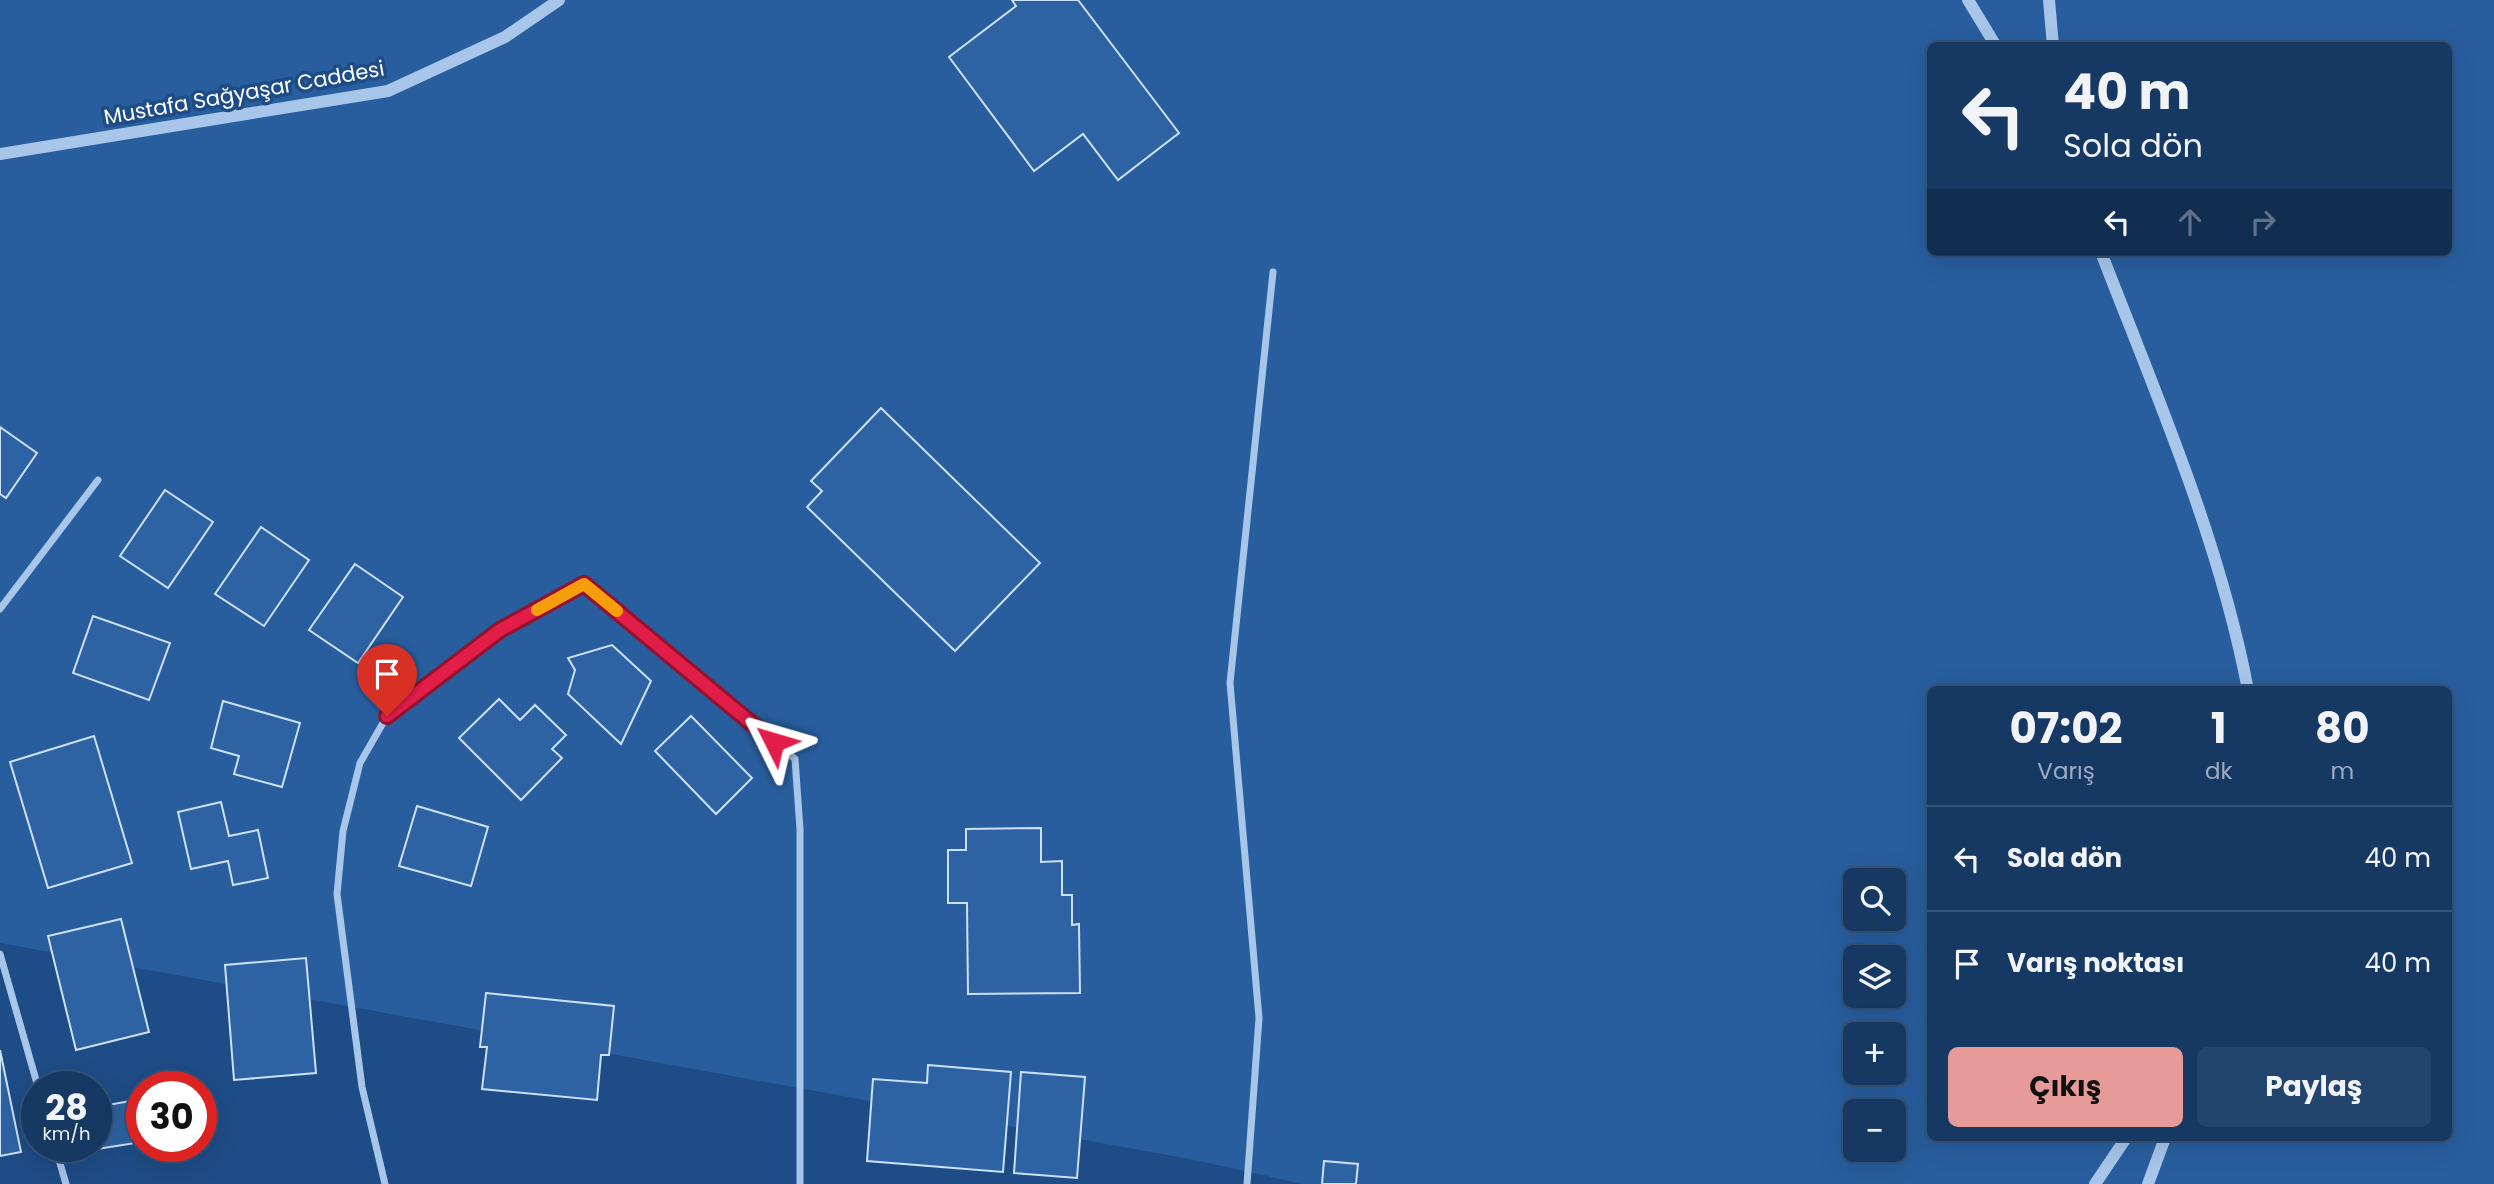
<!DOCTYPE html>
<html lang="tr">
<meta charset="utf-8">
<style>
:root{--surface:#163964;--page:#23446d;--text:#f1f3f6;--muted:#9eacbf;--line:#355378;--accent:#e69b98}
body{margin:0;font-family:Poppins,sans-serif;background:var(--page);color:var(--text);height:100vh;display:flex;flex-direction:column;font-size:26px;white-space:nowrap}
*{box-sizing:border-box;margin:0}
p{font-size:23px;color:var(--muted)}
.icon{flex:none;width:38px;height:38px;fill:none;stroke:currentColor;stroke-width:2;stroke-linecap:round;stroke-linejoin:round}
.map{position:relative;flex:1;overflow:hidden}
.panel{position:absolute;left:1927px;top:686px;width:525px;height:455px;display:flex;flex-direction:column;background:var(--surface);border-radius:10px;box-shadow:0 7px 28px #0002,0 0 0 2px var(--line)}
.panel>*{flex:none}
.hud{position:absolute;left:1927px;top:42px;width:525px;height:214px;border-radius:10px;box-shadow:0 7px 28px #0002,0 0 0 2px var(--line);background:#163964;color:var(--text);overflow:hidden}
.buttons{position:absolute;left:1843px;top:868px;display:grid;gap:14px}
.buttons a{display:grid;place-items:center;width:63px;height:63px;border-radius:10px;background:var(--surface);box-shadow:0 7px 28px #0002,0 0 0 2px var(--line);font-size:35px}
.speed{position:absolute;left:21px;top:1071px;display:flex;gap:14px;font-size:35px;font-weight:700;text-align:center}
.speed>*{display:grid;place-content:center;width:91px;height:91px;border-radius:50%;background:var(--surface);box-shadow:0 7px 28px #0002,0 0 0 2px var(--line);line-height:1}
.speed small{font-size:18px;font-weight:400}
.speed .limit{border:10px solid #d22;background:#fff;color:#111}
.pin{position:absolute;display:grid;place-items:center;width:60px;height:60px;color:#fff;margin:-72px -30px;border-radius:50% 50% 50% 0;rotate:-45deg;box-shadow:0 0 7px #0007}
.pin .icon{rotate:45deg}
.me{position:absolute;width:77px;margin:-38px;rotate:310deg;stroke-linejoin:round;filter:drop-shadow(0 0 5px #0008)}
.turn{display:flex;align-items:center;gap:24px;height:147px;padding:0 21px;font-size:32px}
.turn .icon{width:91px;height:91px;stroke-width:2.5}
.turn b{display:block;font-size:49px;line-height:60px}
.lanes{display:flex;align-items:center;height:66px;padding:0 21px;background:#0003;justify-content:center;gap:35px;direction:ltr}
.lanes .off{opacity:.35}
.eta{display:flex;justify-content:space-evenly;align-items:center;height:119px;text-align:center}
.eta b{font-size:42px;font-weight:700;line-height:49px}
.button{display:flex;gap:14px;margin-top:auto;padding:14px 21px}
.button a{flex:1;height:80px;border-radius:10px;background:var(--accent);color:#111;font-size:28px;font-weight:700;line-height:80px;text-align:center}
.button a+a{background:var(--page);color:var(--text)}
ul{padding:0;list-style:none}
li{display:flex;align-items:center;gap:21px;height:105px;padding:0 21px;border-top:2px solid var(--line)}
li div{flex:1}
li b{display:block;font-size:26px}
li em{font-style:normal}
.map>svg:first-child{display:block}
</style>
<div class="map">
<svg width="2494" height="1184" viewBox="0 0 2494 1184">
<rect width="100%" height="100%" fill="#1e4c86"/>
<path fill="#285e9e" fill-rule="evenodd" d="M0 0H2494V1184H1303L1195 1160 0 943ZM1930 46H2448V252H1930ZM1930 690H2448V1138H1930ZM1855 880H1894V919H1855ZM1855 957H1894V996H1855ZM1855 1034H1894V1073H1855ZM1855 1111H1894V1150H1855Z"/>
<g fill="#2e63a3" stroke="#cce0f8" stroke-width="2">
<polygon points="1012,0 1078,0 1179,133 1118,180 1083,134 1034,171 949,57 1016,6"/>
<polygon points="881,408 1040,563 955,651 807,507 822,491 811,481"/>
<polygon points="0,427 37,453 6,498 0,494"/>
<polygon points="165,490 213,522 168,588 120,556"/>
<polygon points="261,527 309,560 264,626 215,594"/>
<polygon points="355,564 403,597 358,663 309,630"/>
<polygon points="93,616 170,643 149,700 73,673"/>
<polygon points="612,645 651,681 621,744 568,694 575,670 568,658"/>
<polygon points="499,699 520,720 535,705 566,735 552,749 562,758 521,800 459,738"/>
<polygon points="223,701 300,723 282,787 234,774 239,756 211,748"/>
<polygon points="691,716 752,778 716,814 655,751"/>
<polygon points="94,736 132,863 48,888 10,762"/>
<polygon points="221,802 229,836 258,830 268,878 233,885 228,861 191,869 178,812"/>
<polygon points="417,806 488,827 471,886 399,866"/>
<polygon points="1041,828 1041,862 1062,861 1062,895 1072,895 1072,925 1079,924 1080,993 968,994 967,903 948,903 948,850 966,850 966,829"/>
<polygon points="121,919 149,1032 76,1050 48,936"/>
<polygon points="306,958 316,1073 234,1080 225,965"/>
<polygon points="486,993 614,1006 609,1055 601,1055 597,1100 482,1089 487,1047 480,1047"/>
<polygon points="0,1050 21,1152 0,1156"/>
<polygon points="928,1065 1011,1072 1003,1172 867,1161 873,1079 927,1083"/>
<polygon points="1021,1072 1085,1077 1077,1178 1014,1173"/>
<polygon points="142,1099 142,1142 97,1149 96,1107"/>
<polygon points="1324,1161 1358,1164 1356,1184 1322,1184"/>
</g>
<g fill="none" stroke-linecap="round" stroke-linejoin="round">
<g stroke="#a7c6ea" stroke-width="7">
<polyline points="0,609 98,480"/>
<polyline points="0,954 38,1087"/>
<polyline points="55,1146 66,1184"/>
<polyline points="385,1184 362,1087 337,894 343,831 360,763 387,716 500,630 584,584 795,759 800,829 800,1184"/>
<polyline points="1247,1184 1259,1018 1230,683 1273,272"/>
</g>
<g stroke="#a7c6ea" stroke-width="12">
<polyline points="1968,0 1996,46"/>
<polyline points="2049,0 2053,46"/>
<polyline points="0,154 388,91 505,37 559,0"/>
<path d="M2101 252C2156 395 2219 538 2248 690"/>
<polyline points="2095,1184 2126,1138"/>
<polyline points="2148,1184 2165,1138"/>
</g>
</g>
<g fill="none" stroke-linecap="round" stroke-linejoin="round">
<defs>
<polyline id="route" points="387,716 500,630 584,584 774,742"/>
</defs>
<use href="#route" stroke="#92132f" stroke-width="18"/>
<use href="#route" stroke="#e11d48" stroke-width="12"/>
<polyline stroke="#f59e0b" stroke-width="12" points="537,610 584,584 617,611"/>
</g>
<g text-anchor="middle" stroke-width="7" stroke-linejoin="round" paint-order="stroke">
<g font-size="21" fill="#fff" stroke="#1e4c86">
<text transform="translate(244 93) rotate(-10)" y="7">Mustafa Sağyaşar Caddesi</text>
</g>
</g>
</svg>
<div class="buttons">
<a><svg class="icon" aria-label="search" viewBox="0 0 24 24"><circle cx="10" cy="10" r="6"/><path d="M15 15l6 6"/></svg></a>
<a><svg class="icon" aria-label="layers" viewBox="0 0 24 24"><path d="M12 4l9 5-9 5-9-5zM3 14l9 5 9-5"/></svg></a>
<a>+</a>
<a>−</a>
</div>
<div class="speed"><div>28<small>km/h</small></div><div class="limit">30</div></div>
<div class="pin" style="left:387px;top:716px;background:#d93025"><svg class="icon" aria-label="arrive" viewBox="0 0 24 24"><path d="M6 21V4h12l-3 4 3 4H6"/></svg></div>
<svg class="me" style="left:774px;top:742px" viewBox="-20 -20 40 40"><path d="M0-17L14 15 0 8-14 15z" fill="#e11d48" stroke="#fff" stroke-width="4"/></svg>
<div class="hud">
<div class="turn"><svg class="icon" aria-label="left" viewBox="0 0 24 24"><path d="M17 20v-9H6M10 6l-5 5 5 5"/></svg><div><b>40 m</b>Sola dön</div></div>
<div class="lanes"><svg class="icon" aria-label="left" viewBox="0 0 24 24"><path d="M17 20v-9H6M10 6l-5 5 5 5"/></svg><svg class="icon off" aria-label="ahead" viewBox="0 0 24 24"><path d="M12 20V5M6 11l6-6 6 6"/></svg><svg class="icon off" aria-label="right" viewBox="0 0 24 24"><path d="M7 20v-9h11M14 6l5 5-5 5"/></svg></div>
</div>
<section class="panel">
<div class="eta">
<div><b>07:02</b><p>Varış</p></div>
<div><b>1</b><p>dk</p></div>
<div><b>80</b><p>m</p></div>
</div>
<ul>
<li><svg class="icon" aria-label="left" viewBox="0 0 24 24"><path d="M17 20v-9H6M10 6l-5 5 5 5"/></svg><div><b>Sola dön</b></div><em>40 m</em></li>
<li><svg class="icon" aria-label="arrive" viewBox="0 0 24 24"><path d="M6 21V4h12l-3 4 3 4H6"/></svg><div><b>Varış noktası</b></div><em>40 m</em></li>
</ul>
<div class="button"><a>Çıkış</a><a>Paylaş</a></div>
</section>
</div>
